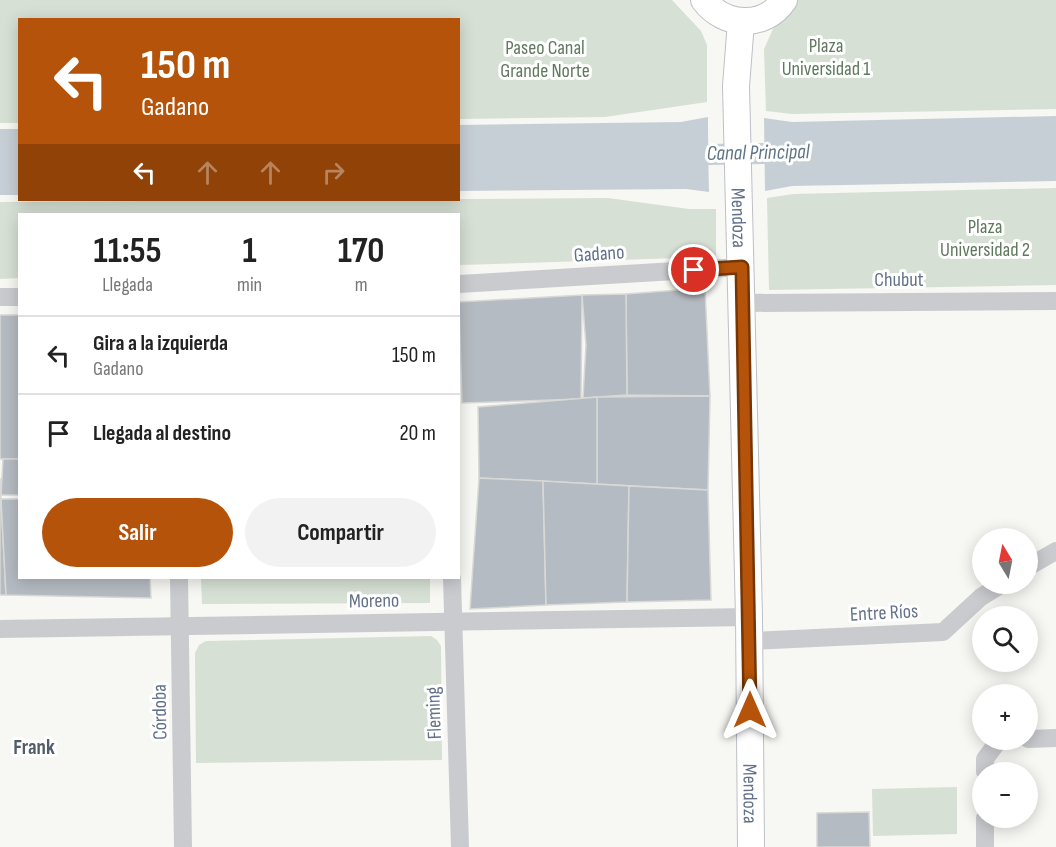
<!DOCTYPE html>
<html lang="es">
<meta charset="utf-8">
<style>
:root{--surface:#fff;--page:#f2f2f2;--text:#222;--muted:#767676;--line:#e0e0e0;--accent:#b45309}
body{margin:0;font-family:"Sofia Sans Condensed",sans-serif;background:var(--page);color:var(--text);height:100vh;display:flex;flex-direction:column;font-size:22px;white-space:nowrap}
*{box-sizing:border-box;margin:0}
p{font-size:20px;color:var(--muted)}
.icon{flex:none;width:33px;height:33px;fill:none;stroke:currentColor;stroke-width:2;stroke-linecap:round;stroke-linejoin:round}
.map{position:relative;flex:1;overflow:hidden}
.drawer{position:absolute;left:18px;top:213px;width:442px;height:366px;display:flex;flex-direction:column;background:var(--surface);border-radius:0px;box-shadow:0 3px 15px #0003}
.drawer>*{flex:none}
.banner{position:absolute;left:18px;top:18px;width:442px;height:183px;border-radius:0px;box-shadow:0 3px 15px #0003;background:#b45309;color:#fff;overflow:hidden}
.needle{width:39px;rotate:350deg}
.tools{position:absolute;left:972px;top:528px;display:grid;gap:12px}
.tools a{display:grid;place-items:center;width:66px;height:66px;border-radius:50%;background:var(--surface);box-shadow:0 3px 15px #0003;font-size:30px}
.pin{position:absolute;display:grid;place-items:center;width:51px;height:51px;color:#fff;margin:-26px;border:3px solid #fff;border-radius:50%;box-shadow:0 2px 6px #0007}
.me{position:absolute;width:66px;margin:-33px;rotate:0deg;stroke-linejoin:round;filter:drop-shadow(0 0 4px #0008)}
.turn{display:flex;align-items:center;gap:21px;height:126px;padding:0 24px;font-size:27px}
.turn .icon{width:78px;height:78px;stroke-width:2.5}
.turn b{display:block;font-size:42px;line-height:51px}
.lanes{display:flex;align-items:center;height:57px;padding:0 24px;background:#0003;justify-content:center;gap:30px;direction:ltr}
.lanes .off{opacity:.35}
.eta{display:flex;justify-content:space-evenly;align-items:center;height:102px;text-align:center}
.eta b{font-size:36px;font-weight:700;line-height:42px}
.primary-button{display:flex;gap:12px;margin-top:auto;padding:12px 24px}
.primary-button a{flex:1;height:69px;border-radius:36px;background:var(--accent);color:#fff;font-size:24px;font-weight:700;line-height:69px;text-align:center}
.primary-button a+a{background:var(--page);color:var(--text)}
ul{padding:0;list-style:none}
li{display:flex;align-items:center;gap:18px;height:78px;padding:0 24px;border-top:2px solid var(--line)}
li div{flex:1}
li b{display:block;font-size:22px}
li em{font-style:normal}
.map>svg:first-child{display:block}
</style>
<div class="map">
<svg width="1056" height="847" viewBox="0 0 1056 847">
<rect width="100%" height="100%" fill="#f7f7f3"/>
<g fill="#d7e0d4">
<polygon points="0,0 672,0 701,31 707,45 707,102 605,117 459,119 459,20 20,20 19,123 0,123"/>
<polygon points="797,0 1056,0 1056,109 792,114 766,111 764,49 773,29"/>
<polygon points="1056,188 1056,285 769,290 767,198 793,194"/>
<polygon points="608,198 689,209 716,209 716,255 711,257 459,265 459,214 20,214 19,278 0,279 0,202"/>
<polygon points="201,578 430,578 430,603 202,604"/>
<polygon points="431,636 437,640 441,646 442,760 196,763 195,653 199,645 206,641"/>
<polygon points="957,787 957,834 873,836 872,789"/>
</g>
<g fill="#c7cfd6">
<polygon points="1056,116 1056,181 792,186 765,191 764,118 792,122"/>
<polygon points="708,117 709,192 686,189 459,191 459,125 681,122"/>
<rect x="0" y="129" width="19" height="66"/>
</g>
<polygon fill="#f7f7f3" points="708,114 711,117 712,191 709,191"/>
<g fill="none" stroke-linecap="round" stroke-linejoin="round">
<polyline stroke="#c7cfd6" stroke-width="21" points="682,155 791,153"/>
</g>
<g fill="#b5bbc2" stroke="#d8d9d6" stroke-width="1.5">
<polygon points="705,288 710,396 627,395 626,294"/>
<polygon points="626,294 627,395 583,398 586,345 582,295"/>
<polygon points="582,295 581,399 462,403 459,302"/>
<rect x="0" y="315" width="20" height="144"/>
<polygon points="710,396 708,490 597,484 597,397"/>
<polygon points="597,397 597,484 479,478 478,407"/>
<polygon points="3,459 20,459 20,495 1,495"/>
<polygon points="0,478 1,499 6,595 0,595"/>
<polygon points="479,478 543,481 546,605 470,609"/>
<polygon points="543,481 629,486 627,602 546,605"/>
<polygon points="629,486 708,490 711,600 627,602"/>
<polygon points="1,499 20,499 20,578 150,578 151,598 6,595"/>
<polygon points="869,812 870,847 817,847 817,813"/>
</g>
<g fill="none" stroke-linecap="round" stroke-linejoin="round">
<defs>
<g id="secondary">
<path d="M704 0C724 27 765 29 784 0"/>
<path id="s1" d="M741 22 736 86 749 617 751 847"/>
</g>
</defs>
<use href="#secondary" stroke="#bdc0c6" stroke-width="28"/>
<g stroke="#c9cbcf" stroke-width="18">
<polyline points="459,284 742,267"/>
<polyline points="0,297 20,297"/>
<polyline points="743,303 1056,301"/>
<polyline points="1028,567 1056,551"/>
<polyline points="179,578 183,847"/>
<polyline points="452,578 460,847"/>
<polyline points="0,629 749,617"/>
<polyline points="749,641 943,632 981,597 1002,584"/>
<polyline points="1028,739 1056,738"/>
<polyline points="985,772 985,759 999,740"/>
<polyline points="985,818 985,847"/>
</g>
<use href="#secondary" stroke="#fff" stroke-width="26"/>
</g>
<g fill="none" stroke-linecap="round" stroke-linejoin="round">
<defs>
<polyline id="route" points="694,270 742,267 750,710"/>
</defs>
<use href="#route" stroke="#753606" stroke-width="15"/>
<use href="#route" stroke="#b45309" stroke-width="10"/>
</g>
<g text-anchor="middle" stroke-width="6" stroke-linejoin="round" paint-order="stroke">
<g font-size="20" fill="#60795e" stroke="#fff">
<text x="826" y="52">Plaza<tspan x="826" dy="23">Universidad 1</tspan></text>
<text x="545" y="54">Paseo Canal<tspan x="545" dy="23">Grande Norte</tspan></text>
<text x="985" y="233">Plaza<tspan x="985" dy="23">Universidad 2</tspan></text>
</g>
<g font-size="20" fill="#637288" stroke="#fff">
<text dy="7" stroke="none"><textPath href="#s1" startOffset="196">Mendoza</textPath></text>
<text transform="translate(599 253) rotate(-4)" y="7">Gadano</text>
<text x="899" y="286">Chubut</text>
<text transform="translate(374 600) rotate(-1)" y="7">Moreno</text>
<text transform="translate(884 612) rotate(-3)" y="7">Entre Ríos</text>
<text transform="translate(159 712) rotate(-91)" y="7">Córdoba</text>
<text transform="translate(433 713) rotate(-92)" y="7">Fleming</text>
<text dy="7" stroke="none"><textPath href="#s1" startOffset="772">Mendoza</textPath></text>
</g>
<g font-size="21" font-style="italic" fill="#5f7584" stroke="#fff">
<text transform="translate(758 152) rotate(-1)" y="7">Canal Principal</text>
</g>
<g font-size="21" font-weight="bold" fill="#525d6c" stroke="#fff">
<text x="34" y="754">Frank</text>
</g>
</g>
</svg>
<div class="tools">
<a><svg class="needle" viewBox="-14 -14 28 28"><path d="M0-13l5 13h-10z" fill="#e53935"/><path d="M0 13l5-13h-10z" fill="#767676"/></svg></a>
<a><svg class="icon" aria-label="search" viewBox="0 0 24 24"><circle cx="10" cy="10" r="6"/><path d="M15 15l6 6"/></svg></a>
<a>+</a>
<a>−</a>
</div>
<div class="pin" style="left:694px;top:270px;background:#d93025"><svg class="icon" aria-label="arrive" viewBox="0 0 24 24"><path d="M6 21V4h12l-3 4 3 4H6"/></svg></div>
<svg class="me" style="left:750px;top:710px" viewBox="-20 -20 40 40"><path d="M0-17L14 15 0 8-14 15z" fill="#b45309" stroke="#fff" stroke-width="4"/></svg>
<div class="banner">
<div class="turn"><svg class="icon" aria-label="left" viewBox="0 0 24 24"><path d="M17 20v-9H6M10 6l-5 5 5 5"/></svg><div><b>150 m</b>Gadano</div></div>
<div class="lanes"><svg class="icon" aria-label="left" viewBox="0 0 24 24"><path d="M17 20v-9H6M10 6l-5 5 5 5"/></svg><svg class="icon off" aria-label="ahead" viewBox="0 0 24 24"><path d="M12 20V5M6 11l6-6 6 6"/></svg><svg class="icon off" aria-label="ahead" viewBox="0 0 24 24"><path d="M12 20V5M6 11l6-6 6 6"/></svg><svg class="icon off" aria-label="right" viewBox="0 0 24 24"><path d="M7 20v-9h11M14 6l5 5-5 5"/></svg></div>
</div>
<section class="drawer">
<div class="eta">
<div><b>11:55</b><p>Llegada</p></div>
<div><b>1</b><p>min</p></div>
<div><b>170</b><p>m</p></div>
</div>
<ul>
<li><svg class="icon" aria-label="left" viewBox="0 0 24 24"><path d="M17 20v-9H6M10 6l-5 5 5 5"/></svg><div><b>Gira a la izquierda</b><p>Gadano</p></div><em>150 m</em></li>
<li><svg class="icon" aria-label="arrive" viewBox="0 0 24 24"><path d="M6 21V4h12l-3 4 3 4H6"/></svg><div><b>Llegada al destino</b></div><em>20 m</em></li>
</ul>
<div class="primary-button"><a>Salir</a><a>Compartir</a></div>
</section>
</div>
